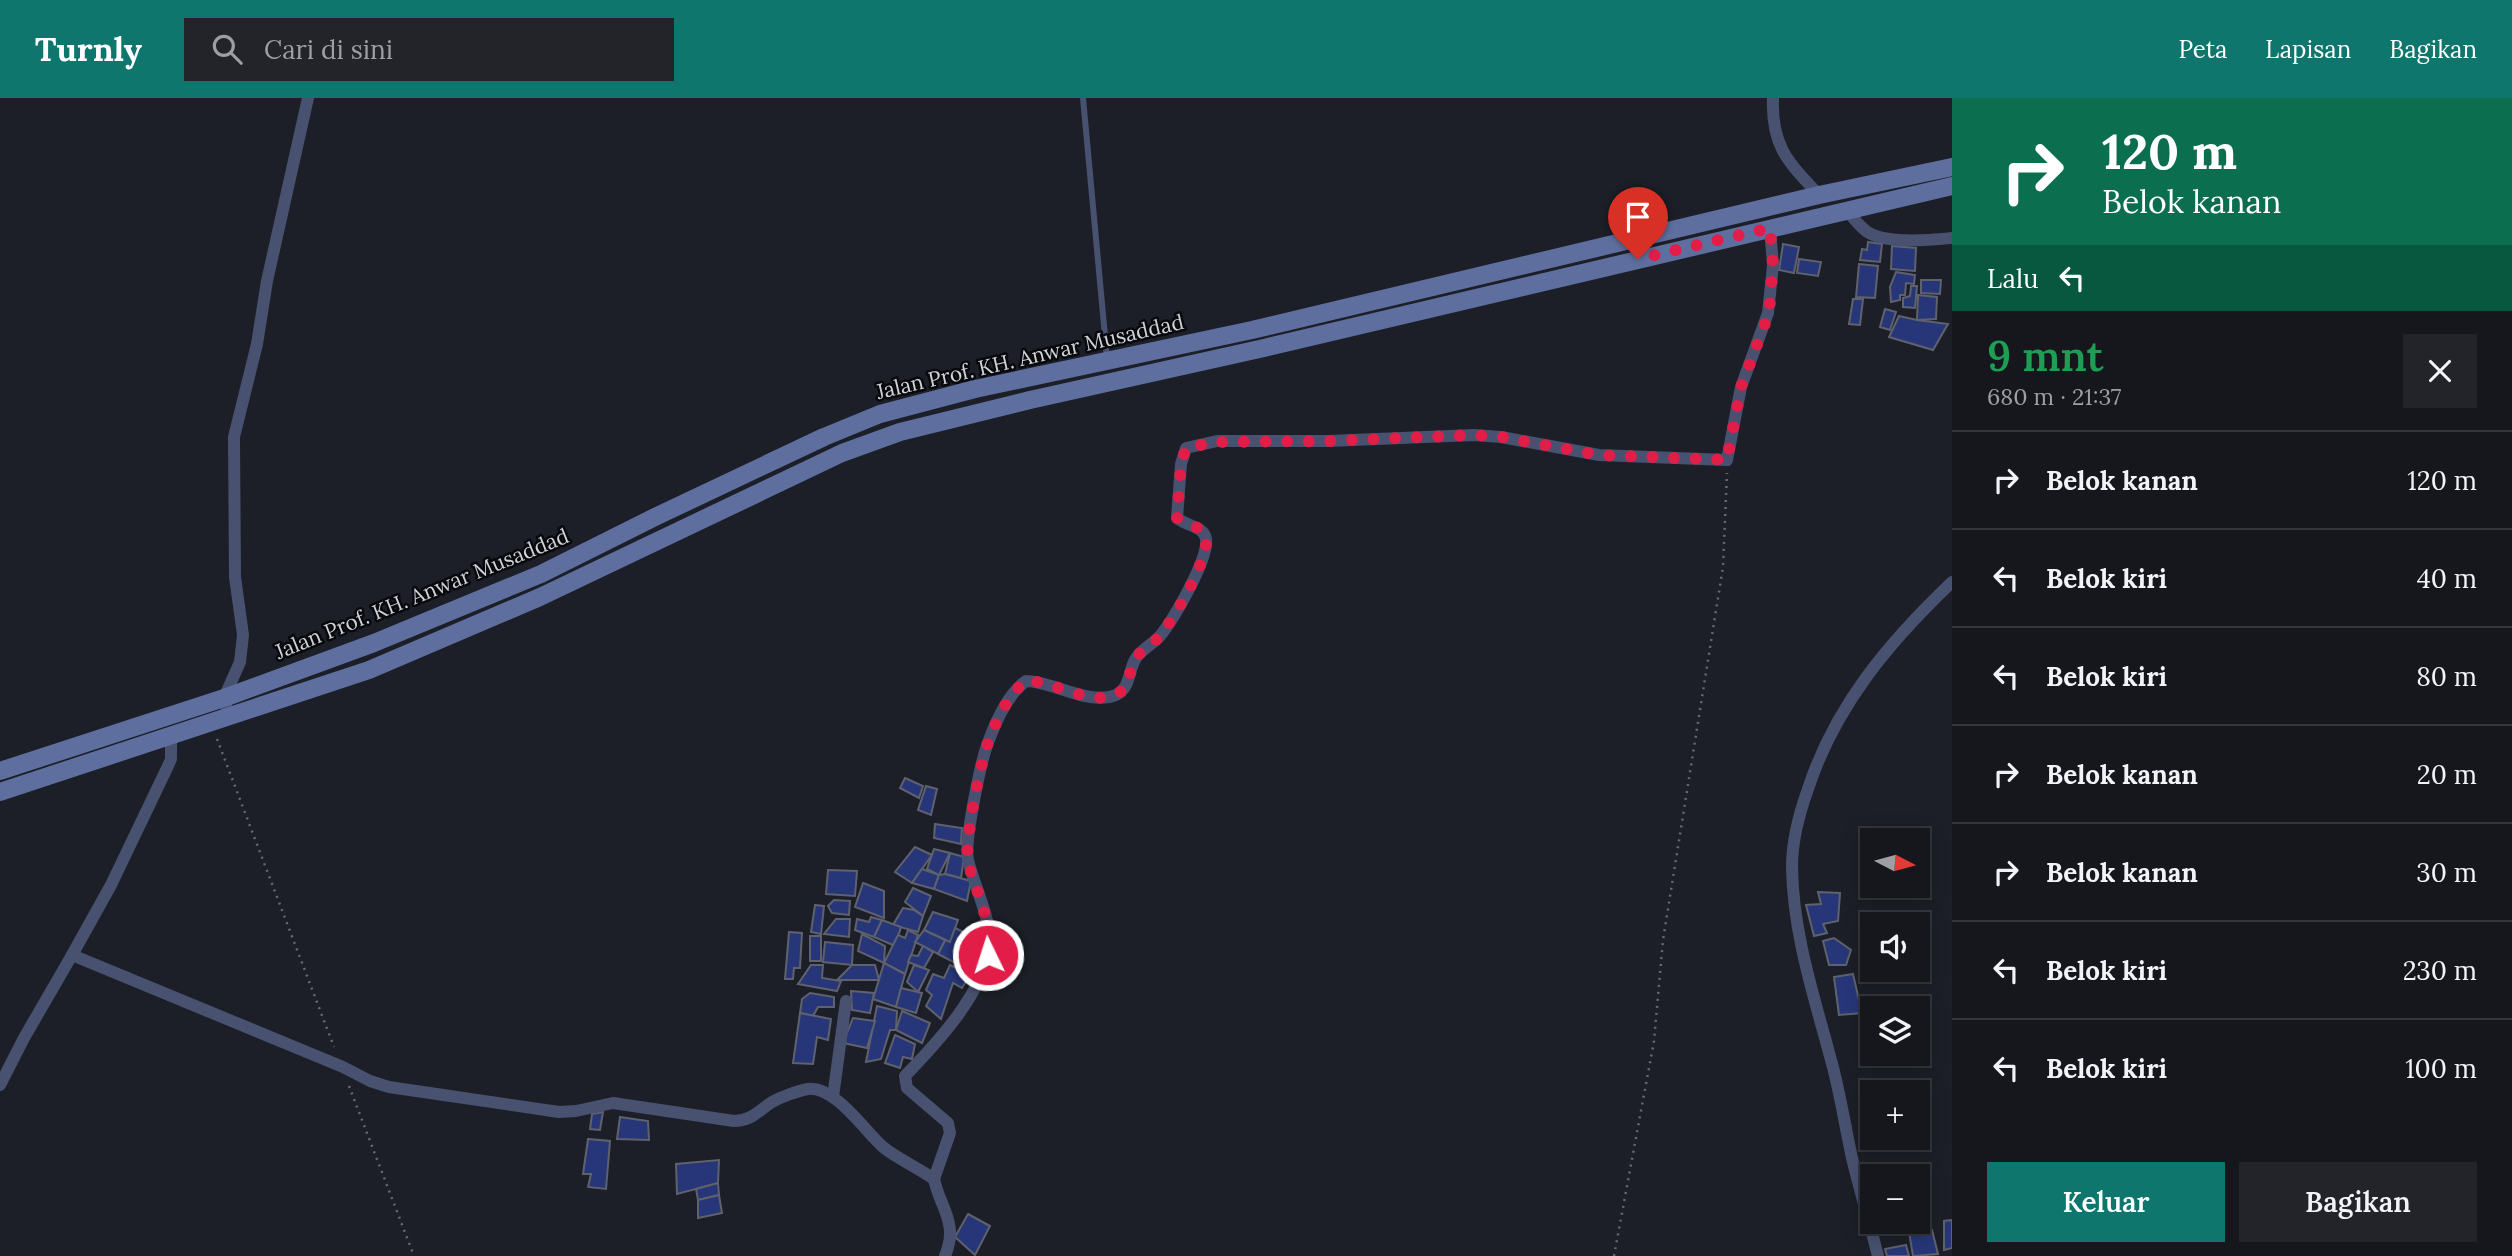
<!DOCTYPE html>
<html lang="id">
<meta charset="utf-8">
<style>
:root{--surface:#15171d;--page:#22242a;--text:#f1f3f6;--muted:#9d9fa4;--line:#34363b;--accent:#0f766e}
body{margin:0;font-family:Lora,serif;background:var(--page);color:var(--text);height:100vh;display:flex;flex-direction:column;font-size:26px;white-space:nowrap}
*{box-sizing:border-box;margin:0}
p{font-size:23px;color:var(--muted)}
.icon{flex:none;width:38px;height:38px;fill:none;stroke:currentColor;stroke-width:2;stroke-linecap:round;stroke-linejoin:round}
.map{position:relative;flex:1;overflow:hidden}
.details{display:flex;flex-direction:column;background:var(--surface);width:560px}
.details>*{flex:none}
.top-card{background:#0b6e4f;color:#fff;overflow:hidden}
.needle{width:46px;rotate:96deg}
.controls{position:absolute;left:1860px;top:730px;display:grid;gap:14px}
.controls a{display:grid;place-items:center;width:70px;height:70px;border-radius:0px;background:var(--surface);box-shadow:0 4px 18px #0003,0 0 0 2px var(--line);font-size:35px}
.pin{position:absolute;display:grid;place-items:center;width:60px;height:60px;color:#fff;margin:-72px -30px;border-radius:50% 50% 50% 0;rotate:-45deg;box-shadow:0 0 7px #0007}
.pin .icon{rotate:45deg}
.me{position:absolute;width:77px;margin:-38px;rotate:356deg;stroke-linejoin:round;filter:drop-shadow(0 0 5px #0008)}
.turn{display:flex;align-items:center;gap:24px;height:147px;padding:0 35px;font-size:32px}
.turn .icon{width:91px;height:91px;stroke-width:2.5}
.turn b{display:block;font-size:49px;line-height:60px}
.then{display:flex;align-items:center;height:66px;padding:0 35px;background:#0003;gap:14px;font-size:26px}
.round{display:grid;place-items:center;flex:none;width:74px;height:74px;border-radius:0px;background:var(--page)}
.head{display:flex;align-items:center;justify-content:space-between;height:119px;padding:0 35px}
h1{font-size:42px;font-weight:600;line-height:52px;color:#1e9e55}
.cta{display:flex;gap:14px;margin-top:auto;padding:14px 35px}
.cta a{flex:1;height:80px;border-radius:0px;background:var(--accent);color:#fff;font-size:28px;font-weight:600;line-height:80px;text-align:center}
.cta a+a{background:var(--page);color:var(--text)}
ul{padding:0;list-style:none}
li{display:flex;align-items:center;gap:21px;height:98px;padding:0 35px;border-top:2px solid var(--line)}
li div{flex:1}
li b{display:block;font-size:26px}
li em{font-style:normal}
header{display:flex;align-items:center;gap:42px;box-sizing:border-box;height:98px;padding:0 35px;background:var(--accent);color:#fff}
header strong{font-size:33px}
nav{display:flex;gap:38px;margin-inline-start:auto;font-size:24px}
.search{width:490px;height:63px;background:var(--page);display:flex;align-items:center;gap:18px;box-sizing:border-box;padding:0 24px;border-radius:0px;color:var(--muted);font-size:26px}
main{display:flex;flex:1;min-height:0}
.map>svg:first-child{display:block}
</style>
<header>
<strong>Turnly</strong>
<div class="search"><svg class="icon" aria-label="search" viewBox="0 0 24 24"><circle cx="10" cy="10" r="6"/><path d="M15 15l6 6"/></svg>Cari di sini</div>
<nav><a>Peta</a><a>Lapisan</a><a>Bagikan</a></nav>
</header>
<main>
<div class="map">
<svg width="1952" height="1158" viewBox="0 0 1952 1158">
<rect width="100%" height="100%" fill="#1c1f27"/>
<g fill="#263678" stroke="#5f626c" stroke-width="2">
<polygon points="1868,144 1882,146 1880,164 1860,162 1862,151 1867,152"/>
<polygon points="1783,146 1799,149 1794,175 1779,172"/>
<polygon points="1892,148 1916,150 1915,173 1891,171"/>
<polygon points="1799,161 1821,164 1818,178 1797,175"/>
<polygon points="1859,166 1878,168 1875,200 1856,199"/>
<polygon points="1896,174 1915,177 1914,186 1906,185 1905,197 1900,197 1900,202 1891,204 1890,189"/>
<polygon points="1921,182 1941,182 1940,196 1921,195"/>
<polygon points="1911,188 1917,188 1915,210 1903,209 1903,200 1910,198"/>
<polygon points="1918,197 1937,199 1936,221 1917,222"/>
<polygon points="1853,201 1863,201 1860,227 1849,226"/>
<polygon points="1885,211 1896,214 1890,232 1880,229"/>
<polygon points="1899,218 1917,222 1948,226 1933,252 1889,239"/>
<polygon points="905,680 923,688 919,700 900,690"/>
<polygon points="926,688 937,691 931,717 918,712"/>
<polygon points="935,726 962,730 961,746 934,740"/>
<polygon points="915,749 932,757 912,785 895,774"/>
<polygon points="934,751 950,755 939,777 927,771"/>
<polygon points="950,755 964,759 961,780 945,776"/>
<polygon points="922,771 939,777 934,791 912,785"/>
<polygon points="828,772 857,773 855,798 826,796"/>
<polygon points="945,776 971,783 967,803 934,791 939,777"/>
<polygon points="863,785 884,793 884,820 855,809"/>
<polygon points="913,790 931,798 923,818 905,804"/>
<polygon points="1818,794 1840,795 1838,823 1823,826 1827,835 1814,838 1806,807 1821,806"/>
<polygon points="834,802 850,803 849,817 832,815 828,808"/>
<polygon points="815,807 824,808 821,836 811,834"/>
<polygon points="903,810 914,812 923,818 918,834 893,827"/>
<polygon points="933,814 958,822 950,844 924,832"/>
<polygon points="871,819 882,822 874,839 855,832 857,821 869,824"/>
<polygon points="836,821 850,821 849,839 824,836"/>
<polygon points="882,822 901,829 895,848 874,839"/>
<polygon points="955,830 981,842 974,860 966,855 961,868 938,856 945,842 950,844"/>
<polygon points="908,832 918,837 905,876 884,865 898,837 905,840"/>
<polygon points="924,832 945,842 938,856 915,844"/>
<polygon points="789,834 802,835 800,870 794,870 793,881 785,881"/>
<polygon points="862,836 885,848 884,865 858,853"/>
<rect x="810" y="838" width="11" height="25"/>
<polygon points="1834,840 1851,852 1846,867 1829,867 1823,843"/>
<polygon points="825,844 853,847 852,867 823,864"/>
<polygon points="923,848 933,854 924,870 908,864 911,857 918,858"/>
<polygon points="884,865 905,876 896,909 873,901"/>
<polygon points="811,867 823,867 822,880 841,883 837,893 798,886"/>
<polygon points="852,867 875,867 879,882 837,882"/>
<polygon points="914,867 929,872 918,894 907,884"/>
<polygon points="950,867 970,877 962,890 953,885 941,921 926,908 932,897 926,892 933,876 944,880"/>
<polygon points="1853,876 1862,915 1839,917 1834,879"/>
<polygon points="901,890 922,895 916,915 896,909"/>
<polygon points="851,893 874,895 870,915 852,912"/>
<polygon points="810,895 834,899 834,909 818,909 813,918 800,915 802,901"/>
<polygon points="877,908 897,913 896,932 890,932 881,961 866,964"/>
<polygon points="902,913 930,925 922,945 896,932"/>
<polygon points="800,915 831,921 828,942 817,939 813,966 793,965"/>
<polygon points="853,920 875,923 867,950 843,945"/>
<polygon points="895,937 915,946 912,961 903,959 900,970 885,965"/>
<polygon points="603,1014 600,1032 590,1031 592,1016"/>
<polygon points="620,1019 648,1023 649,1042 617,1041"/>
<polygon points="588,1041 610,1043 606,1091 588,1089 591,1076 583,1076"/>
<polygon points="719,1062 718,1085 677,1096 676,1066"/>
<polygon points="718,1085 719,1097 698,1102 696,1091"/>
<polygon points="719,1097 722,1115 698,1120 698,1102"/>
<polygon points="968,1116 990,1128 975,1157 955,1139"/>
<polygon points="1952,1122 1952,1150 1944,1152 1944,1123"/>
<polygon points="1932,1132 1938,1156 1913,1158 1909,1134"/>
<polygon points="1906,1147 1909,1158 1887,1158 1885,1151"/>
</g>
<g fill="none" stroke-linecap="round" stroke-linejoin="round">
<g stroke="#666970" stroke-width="2.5" stroke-dasharray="2 5" stroke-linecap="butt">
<polyline points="217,641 334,949"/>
<polyline points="349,988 414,1158"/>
<polyline points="1614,1158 1654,943 1663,842 1723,469 1727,375"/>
</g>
<polyline stroke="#485270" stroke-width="6" points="1083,0 1107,260"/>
<g stroke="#485270" stroke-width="12">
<path d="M1773 0C1771 48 1788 64 1819 97"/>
<path d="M1846 112C1853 119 1860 130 1869 135 1889 146 1930 142 1952 140"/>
<polyline points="229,619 224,600 240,564 243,537 235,479 234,339 257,246 267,183 308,0"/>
<polyline points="72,857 111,787 168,668 171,661 171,638"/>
<path d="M0 987 24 940 72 857 343 969 370 983 389 989 559 1014 576 1013 613 1005 734 1023C751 1023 758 1013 772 1004 781 999 797 993 808 991 835 988 864 1032 883 1049 898 1061 918 1070 934 1081L950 1035 948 1025 907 990 905 978C936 946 983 896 989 850 993 824 974 788 968 762 964 744 981 661 989 642 996 623 1009 595 1026 583 1052 583 1089 608 1116 597 1131 590 1128 572 1136 560 1142 551 1153 546 1160 538 1173 522 1209 461 1206 441 1204 428 1186 428 1177 420L1181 366 1186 350 1217 343H1328L1474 337 1501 339 1599 357 1727 362 1741 289 1768 215 1773 167 1770 130"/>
<polyline points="833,999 846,903"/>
<path d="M934 1081C940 1110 959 1125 945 1158"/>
<path d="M1878 1158C1870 1126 1860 1093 1852 1060 1845 1028 1840 994 1831 962 1814 898 1793 836 1792 769 1792 743 1799 716 1808 691 1835 608 1889 544 1952 484"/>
</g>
<g stroke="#5e6f9f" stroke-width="18">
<polyline points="0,673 224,600 374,545 541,476 657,418 824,339 880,316 975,291 1252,232 1819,97 1952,69"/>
<polyline points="0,694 369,572 540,499 842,355 900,334 1030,302 1264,250 1952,88"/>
</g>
</g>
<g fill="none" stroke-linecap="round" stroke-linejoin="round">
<path stroke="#e11d48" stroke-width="12" stroke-dasharray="0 21.6" d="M988 857C994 826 975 793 968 763 964 745 981 661 989 642 996 623 1009 595 1026 583 1052 582 1088 608 1115 597 1131 590 1128 573 1136 560 1142 551 1153 546 1160 538 1173 522 1209 461 1206 441 1204 427 1186 428 1177 420L1181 366 1186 350 1217 344 1328 343 1474 337 1501 339 1599 357 1727 362 1741 289 1769 215 1773 167 1770 130 1638 161"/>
</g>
<g text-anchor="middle" stroke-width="5" stroke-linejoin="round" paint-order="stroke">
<g font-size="21" fill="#d1d3d8" stroke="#08090c">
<text transform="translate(1030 259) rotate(-13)" y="7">Jalan Prof. KH. Anwar Musaddad</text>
<text transform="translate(422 496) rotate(-22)" y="7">Jalan Prof. KH. Anwar Musaddad</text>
</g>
</g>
</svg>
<div class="controls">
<a><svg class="needle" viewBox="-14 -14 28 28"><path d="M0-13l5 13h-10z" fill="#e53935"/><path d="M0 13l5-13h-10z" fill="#9d9fa4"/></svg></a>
<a><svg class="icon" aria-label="sound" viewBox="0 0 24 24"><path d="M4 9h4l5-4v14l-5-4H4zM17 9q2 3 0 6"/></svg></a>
<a><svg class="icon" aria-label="layers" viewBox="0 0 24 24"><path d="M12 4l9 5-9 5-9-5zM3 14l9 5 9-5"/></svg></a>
<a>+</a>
<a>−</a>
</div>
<div class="pin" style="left:1638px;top:161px;background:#d93025"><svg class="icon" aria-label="arrive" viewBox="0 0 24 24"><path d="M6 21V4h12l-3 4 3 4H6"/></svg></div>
<svg class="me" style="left:988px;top:857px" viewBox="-20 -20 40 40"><circle r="17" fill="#e11d48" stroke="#fff" stroke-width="3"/><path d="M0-11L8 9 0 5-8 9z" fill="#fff"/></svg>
</div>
<section class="details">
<div class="top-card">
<div class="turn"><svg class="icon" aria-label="right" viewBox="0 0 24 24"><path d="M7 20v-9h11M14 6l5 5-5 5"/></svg><div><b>120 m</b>Belok kanan</div></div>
<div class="then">Lalu<svg class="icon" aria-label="left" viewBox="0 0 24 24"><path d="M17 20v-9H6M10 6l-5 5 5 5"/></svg></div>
</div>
<div class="head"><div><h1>9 mnt</h1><p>680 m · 21:37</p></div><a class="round"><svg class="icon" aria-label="close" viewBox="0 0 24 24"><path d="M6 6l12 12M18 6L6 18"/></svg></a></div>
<ul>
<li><svg class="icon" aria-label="right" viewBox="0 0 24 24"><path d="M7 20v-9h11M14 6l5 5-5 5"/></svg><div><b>Belok kanan</b></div><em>120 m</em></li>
<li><svg class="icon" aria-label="left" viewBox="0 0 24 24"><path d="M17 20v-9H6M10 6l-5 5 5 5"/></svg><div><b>Belok kiri</b></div><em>40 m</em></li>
<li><svg class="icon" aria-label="left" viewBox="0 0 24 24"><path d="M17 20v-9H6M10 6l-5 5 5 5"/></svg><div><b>Belok kiri</b></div><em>80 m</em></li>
<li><svg class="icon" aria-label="right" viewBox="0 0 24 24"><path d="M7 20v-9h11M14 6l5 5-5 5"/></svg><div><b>Belok kanan</b></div><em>20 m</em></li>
<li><svg class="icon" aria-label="right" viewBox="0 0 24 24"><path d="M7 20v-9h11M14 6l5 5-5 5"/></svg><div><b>Belok kanan</b></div><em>30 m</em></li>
<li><svg class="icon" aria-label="left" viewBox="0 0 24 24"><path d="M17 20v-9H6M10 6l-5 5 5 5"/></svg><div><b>Belok kiri</b></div><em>230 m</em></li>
<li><svg class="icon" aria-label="left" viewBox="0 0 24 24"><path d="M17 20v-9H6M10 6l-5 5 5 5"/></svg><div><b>Belok kiri</b></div><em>100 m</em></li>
</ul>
<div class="cta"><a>Keluar</a><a>Bagikan</a></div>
</section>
</main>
